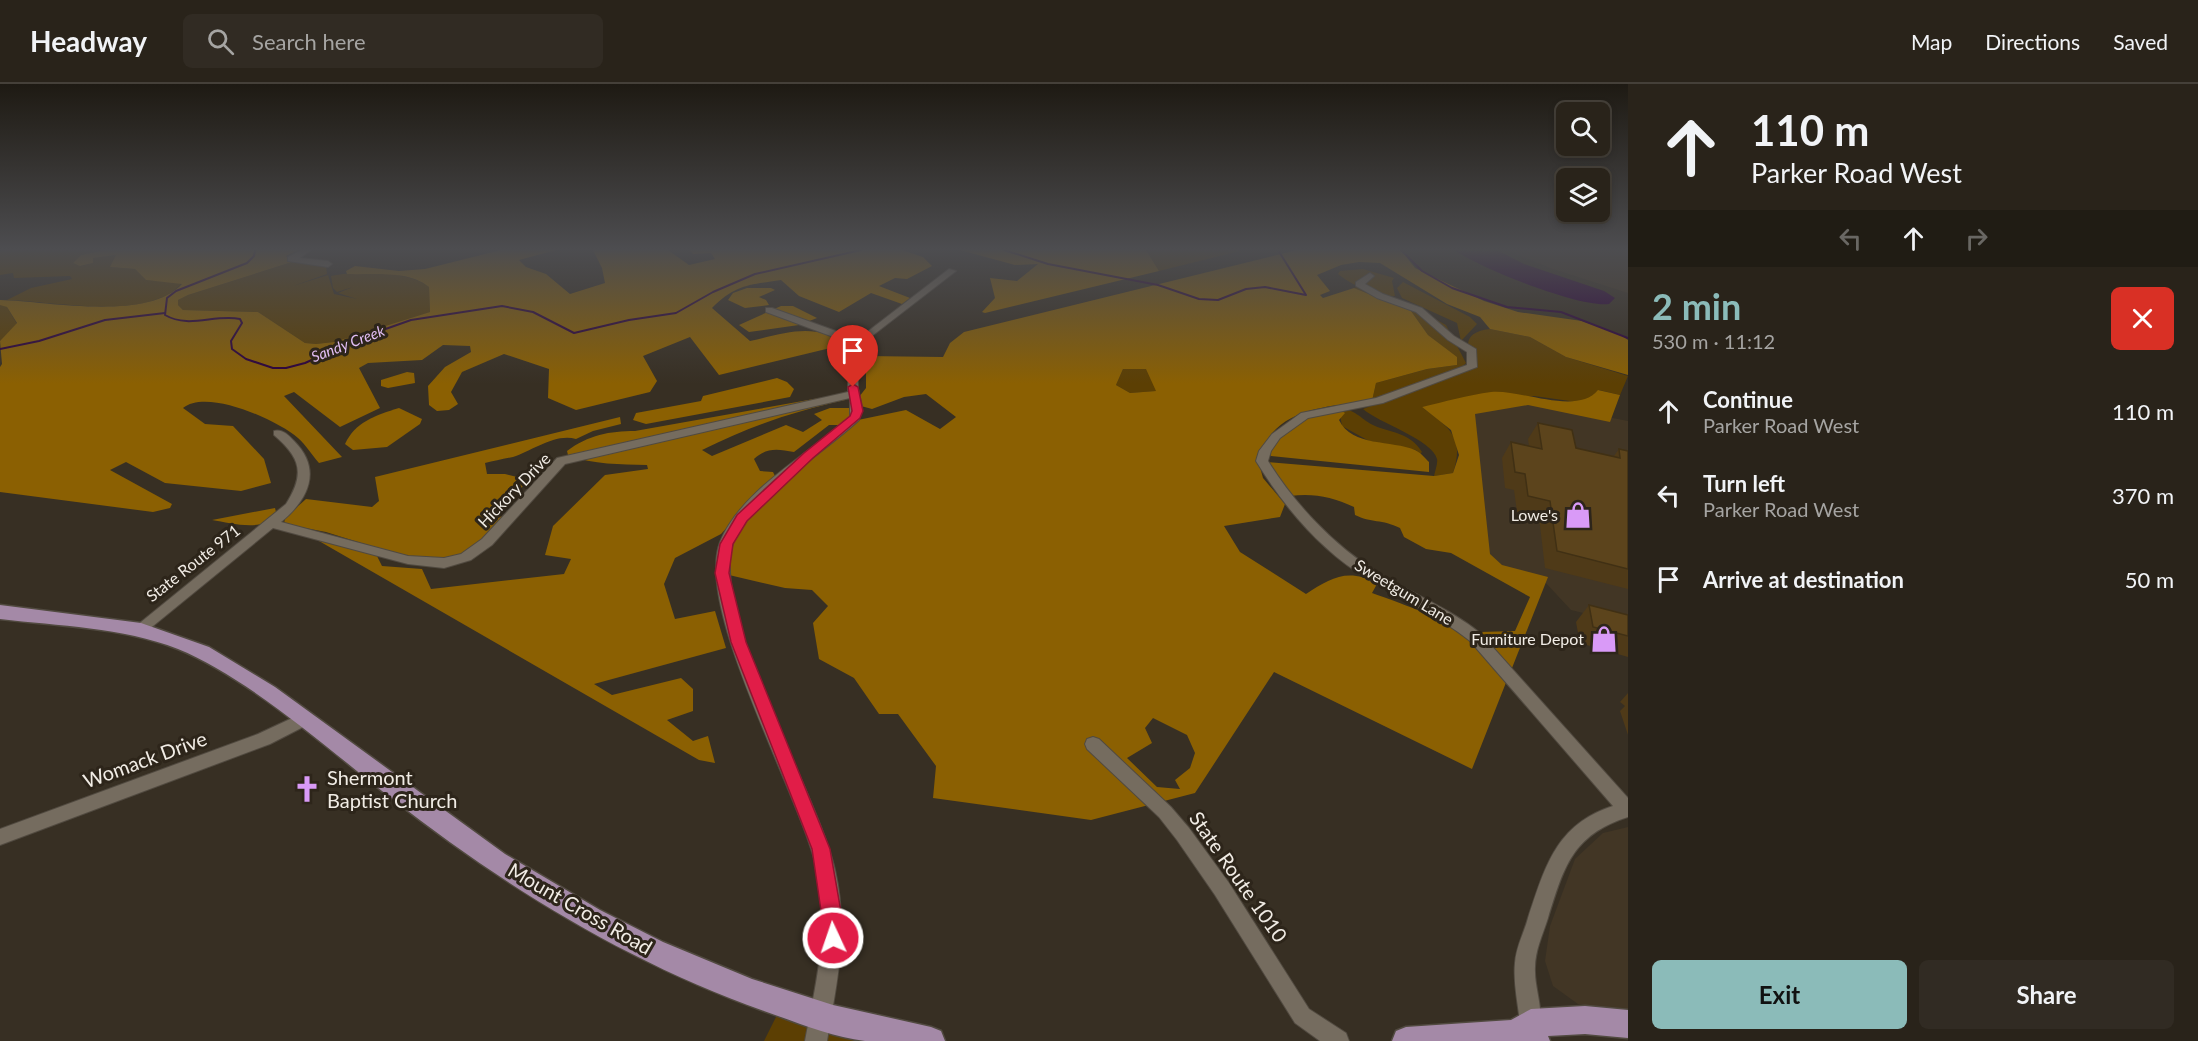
<!DOCTYPE html>
<meta charset="utf-8">
<style>
:root{--surface:#29231a;--page:#312b23;--text:#f1f3f6;--muted:#a5a4a2;--line:#454039;--accent:#8bbbb9}
body{margin:0;font-family:Lato,sans-serif;background:var(--page);color:var(--text);height:100vh;display:flex;flex-direction:column;font-size:22px;white-space:nowrap}
*{box-sizing:border-box;margin:0}
p{font-size:20px;color:var(--muted)}
.icon{flex:none;width:33px;height:33px;fill:none;stroke:currentColor;stroke-width:2;stroke-linecap:round;stroke-linejoin:round}
.map{position:relative;flex:1;overflow:hidden}
.side{display:flex;flex-direction:column;background:var(--surface);width:570px}
.side>*{flex:none}
.top-card{background:#29231a;color:var(--text);overflow:hidden}
.fabs{position:absolute;left:1556px;top:18px;display:grid;gap:12px}
.fabs a{display:grid;place-items:center;width:54px;height:54px;border-radius:9px;background:var(--surface);box-shadow:0 3px 9px #0003,0 0 0 2px var(--line);font-size:30px}
.pin{position:absolute;display:grid;place-items:center;width:51px;height:51px;color:#fff;margin:-62px -26px;border-radius:50% 50% 50% 0;rotate:-45deg;box-shadow:0 0 6px #0007}
.pin .icon{rotate:45deg}
.me{position:absolute;width:66px;margin:-33px;rotate:357deg;stroke-linejoin:round;filter:drop-shadow(0 0 4px #0008)}
.turn{display:flex;align-items:center;gap:21px;height:126px;padding:0 24px;font-size:27px}
.turn .icon{width:78px;height:78px;stroke-width:2.5}
.turn b{display:block;font-size:42px;line-height:51px}
.lanes{display:flex;align-items:center;height:57px;padding:0 24px;background:#0003;justify-content:center;gap:30px;direction:ltr}
.lanes .off{opacity:.35}
.round{display:grid;place-items:center;flex:none;width:63px;height:63px;border-radius:9px;background:var(--page)}
.headline{display:flex;align-items:center;justify-content:space-between;height:102px;padding:0 24px}
h1{font-size:36px;font-weight:700;line-height:45px;color:var(--accent)}
.primary-button{display:flex;gap:12px;margin-top:auto;padding:12px 24px}
.primary-button a{flex:1;height:69px;border-radius:9px;background:var(--accent);color:#111;font-size:24px;font-weight:700;line-height:69px;text-align:center}
.primary-button a+a{background:var(--page);color:var(--text)}
ul{padding:0;list-style:none}
li{display:flex;align-items:center;gap:18px;height:84px;padding:0 24px}
li div{flex:1}
li b{display:block;font-size:22px}
li em{font-style:normal}
header{display:flex;align-items:center;gap:36px;box-sizing:border-box;height:84px;padding:0 30px;background:var(--surface);border-bottom:2px solid var(--line)}
header strong{font-size:28px}
nav{display:flex;gap:33px;margin-inline-start:auto;font-size:21px}
.search{width:420px;height:54px;background:var(--page);display:flex;align-items:center;gap:15px;box-sizing:border-box;padding:0 21px;border-radius:9px;color:var(--muted);font-size:22px}
main{display:flex;flex:1;min-height:0}
.map>svg:first-child{display:block}
</style>
<header>
<strong>Headway</strong>
<div class="search"><svg class="icon" aria-label="search" viewBox="0 0 24 24"><circle cx="10" cy="10" r="6"/><path d="M15 15l6 6"/></svg>Search here</div>
<nav><a>Map</a><a>Directions</a><a>Saved</a></nav>
</header>
<main>
<div class="map">
<svg width="1628" height="957" viewBox="0 0 1628 957">
<rect width="100%" height="100%" fill="#372f23"/>
<g fill="#423625">
<polygon points="1507,166 1628,166 1628,209 1550,184"/>
<polygon points="1517,315 1628,337 1628,540 1571,526 1544,497 1482,479 1466,324"/>
<polygon points="1628,743 1628,927 1578,920 1553,902 1545,877 1550,842 1575,775 1603,749"/>
</g>
<g fill="#5c3f03">
<path d="M5 166H106L81 171 73 179 81 182 93 179 92 174 117 171 111 183 135 185 146 196 182 199C149 238 53 217 7 216L31 204 72 195 70 192 14 194 13 189 0 191V167Z"/>
<polygon points="1146,166 1237,166 1240,167 1159,187"/>
<path d="M292 178 326 182 327 190 293 202 328 191 334 210 357 215 338 209 353 203 337 208 333 204 331 192C356 187 408 186 429 203L430 228 334 258 316 260 305 259 258 228 183 226 178 221V216L188 211Z"/>
<path d="M1363 185 1394 194 1392 197 1395 212C1380 215 1350 200 1338 190L1340 187Z"/>
<polygon points="1403,198 1470,233 1477,240 1461,257 1457,239 1402,214 1397,204"/>
<polygon points="1357,203 1420,227 1446,241 1466,279 1459,286 1372,317 1376,299 1427,285 1457,281 1457,274 1428,251 1411,227 1354,204"/>
<polygon points="2,220 7,223 17,240 0,257 0,221"/>
<path d="M1490 245 1530 253 1566 273 1628 292 1620 311 1599 306 1592 314 1577 318 1534 312 1422 323C1449 344 1465 352 1453 389L1434 392C1435 387 1438 379 1437 375 1433 356 1377 338 1363 325L1476 283C1465 264 1462 248 1490 245Z"/>
<polygon points="1123,285 1147,285 1157,307 1130,309 1116,301"/>
<path d="M1339 325C1356 325 1359 334 1373 341 1390 349 1410 348 1422 368L1420 370 1416 366 1369 357 1342 342Z"/>
<polygon points="780,925 892,957 764,957"/>
</g>
<g fill="#8b6002" fill-rule="evenodd">
<path d="M106 166H298L286 172 292 178 188 211 178 216V221L183 226 258 228 305 259 316 260 334 258 430 228 429 203C408 186 373 191 347 190L346 187 355 182 399 187 425 185 501 166H556L519 176 526 183 546 190 570 210 605 199 602 184 593 166H668L689 181 715 175 711 169 693 170 690 166H902L923 173 932 182 907 195 895 194 879 202 910 214 902 220 871 209 839 228 799 212 781 196C749 201 736 200 712 224L750 257C786 249 814 238 847 260L719 291 690 253 643 272 657 297 650 308 576 326 548 314 549 285 504 270 462 288 451 308 458 320 449 326 437 327 429 321 428 302 445 283 471 268 470 262 443 261 422 276 368 279 359 284 380 324 340 343 294 308 284 312 342 373 319 379C312 371 306 361 298 354 277 336 207 304 183 324L205 340 233 342 264 375 271 399 241 407 165 399 126 378 110 386 172 420 170 424 153 428 0 408V283L2 280 0 257 17 239 7 223 0 221V216C47 217 147 238 182 200L146 196 135 185 110 183 116 171 93 174V179L80 182 73 179 81 171Z"/>
<polygon points="960,166 1146,166 1159,187 985,229 982,228 995,214 990,194 1017,197 1038,180 1015,181"/>
<path d="M1297 166H1401L1415 184 1484 217 1518 228 1582 237 1619 250 1628 256V291L1566 273 1530 253 1490 245 1480 233 1447 220 1380 179 1359 178 1341 181 1317 191 1330 207 1320 211 1323 214 1354 204 1411 227 1428 251 1457 273V281L1427 285 1376 299 1372 317C1341 321 1300 322 1276 345 1268 352 1263 364 1257 372L1263 394 1285 420 1280 433 1224 442 1240 468 1306 510C1330 494 1349 483 1377 500L1372 509C1439 533 1460 540 1507 596L1472 685 1274 588 1195 709 1091 736 933 714 936 682 898 630H879L854 594 819 575 813 539 828 522 812 506 785 504 729 491 730 463 739 445 760 420 816 369 858 336 906 326 940 345 956 333 926 310 904 313 872 325 861 322 859 313 866 304V272L943 273 950 259 964 248ZM1123 285H1146L1156 307 1130 309 1116 301ZM1153 634 1187 651 1195 669 1190 684 1175 696 1180 705 1157 703 1127 674 1152 659 1145 644Z"/>
<polygon points="747,204 771,204 775,206 759,213 766,216 769,221 745,224 728,216 733,209"/>
<polygon points="781,222 793,222 817,234 799,241 749,248 739,241"/>
<polygon points="407,288 414,289 415,299 388,304 381,302 381,296"/>
<polygon points="777,294 787,298 794,305 790,313 646,340 633,336 636,329 701,317 703,312"/>
<path d="M1598 306 1620 311 1610 338 1528 321 1475 330 1490 470 1502 481 1548 493 1512 584 1480 548 1515 547 1530 513 1451 469 1426 465 1404 453 1400 444C1382 435 1371 439 1355 431L1354 423C1332 413 1314 409 1290 412L1266 378 1434 392 1453 389 1459 371 1451 346 1422 323C1444 318 1468 311 1491 308 1521 305 1577 332 1598 306Z"/>
<path d="M842 310 845 316C792 328 750 342 702 366L712 372 786 341 803 348 822 336 814 330 830 324H850L852 333 842 341H829L794 368C778 365 767 363 754 375L760 387 773 388 775 392 721 450 675 474 664 500 675 535 715 527 726 564 594 600 612 611 681 594 693 605V627L667 636 693 657 708 652 715 679 699 676 319 457 322 455 377 472 382 482 422 485 431 505 564 490 571 475 545 471 553 442 605 391 648 385 647 381C620 380 594 381 568 371L567 367C588 351 610 347 635 347Z"/>
<path d="M399 324 422 335 420 340 387 363 353 366 345 360C355 338 376 331 399 324Z"/>
<path d="M1339 325 1345 329 1339 336C1352 363 1392 356 1415 366 1420 368 1425 374 1429 378V388L1271 372 1268 368C1291 340 1303 332 1339 325Z"/>
<path d="M620 333 621 340 593 347 576 355C555 349 532 367 513 373 503 375 494 377 485 379L487 390H505L529 396 497 429 502 433 476 465 452 475H412L326 448 284 440 285 434 306 415 372 423 379 417 375 393Z"/>
<path d="M275 424 277 432C260 448 232 439 212 436Z"/>
</g>
<path fill="#2c003c" d="M1454 166H1497L1524 180 1604 207 1615 214 1609 220C1579 224 1480 184 1454 166Z"/>
<g fill="none" stroke-linecap="round" stroke-linejoin="round">
<g stroke="#2c003c" stroke-width="2">
<path d="M255 166 254 172 247 179 176 207 167 214 165 231C189 245 214 230 240 235L242 239 231 257 232 265 246 275 273 284H286L305 279 363 253 411 236 502 222 533 228 574 249 629 236 676 229 713 208 755 190 861 166"/>
<polyline points="1004,166 1048,180 1158,201 1199,215 1218,216 1246,205 1265,203 1306,211 1278,166"/>
<polyline points="1401,166 1422,187 1452,204 1507,223 1561,228 1628,254"/>
<polyline points="0,265 39,257 105,236 165,229"/>
</g>
<defs>
<g id="minor">
<polygon points="302,166 311,166 300,174 328,177 332,180 328,183 288,177 288,173"/>
<path d="M949 185 956 187 868 255 858 285V305L862 323 859 336C824 369 748 415 733 459 710 530 817 707 835 786 849 847 837 897 827 957H805C816 897 830 847 817 786 800 710 694 525 720 458 741 406 809 370 850 333V314L565 380 492 461 471 476 444 484 408 480 273 444 142 551H132L130 547 286 420C305 390 301 374 274 351V347C283 345 288 351 294 357 323 386 308 416 281 438L408 472 444 474 461 470 482 455 557 374 848 308V285L855 261 766 228V224H772L858 255Z"/>
<path d="M1370 189 1374 192 1365 200 1383 210 1422 224 1454 252 1476 265 1477 283 1383 319 1308 334 1280 354 1271 367 1268 377C1295 420 1333 461 1377 488 1411 509 1449 524 1480 549L1628 714V733C1572 751 1564 783 1548 834 1542 853 1534 868 1535 888 1535 906 1545 930 1538 946L1531 950 1524 946 1520 939C1518 919 1513 899 1515 879 1516 863 1524 849 1528 834 1545 783 1556 740 1613 722L1470 557C1439 532 1402 516 1368 495 1321 467 1284 423 1256 377L1259 367 1272 350 1301 329 1376 314 1467 281V268L1448 256 1416 228 1377 214 1356 202V198Z"/>
<polygon points="303,629 309,630 311,635 309,640 270,660 0,761 0,745 258,650"/>
<polygon points="1093,653 1099,655 1171,723 1189,744 1229,799 1309,925 1346,949 1349,957 1320,957 1295,939 1215,811 1177,756 1159,733 1087,665 1085,660 1087,655"/>
</g>
<g id="major">
<path d="M0 521 141 539 209 563 275 603 505 770 600 826 663 858 752 895 833 921 931 943 941 947 945 957C919 957 891 957 865 957 831 953 796 938 764 927 627 878 505 803 391 714 329 666 249 594 178 565 122 543 59 542 0 535Z"/>
<polygon points="1585,922 1628,926 1628,954 1585,950 1548,952 1550,957 1392,957 1396,947 1406,943 1511,936 1531,925"/>
</g>
</defs>
<use href="#minor" stroke="#514a40" stroke-width="2"/>
<use href="#major" stroke="#514a40" stroke-width="3"/>
<use href="#minor" fill="#756c5f" fill-rule="evenodd"/>
<use href="#major" fill="#a489a7" fill-rule="evenodd"/>
</g>
<g fill="#4f3a18">
<polygon points="1579,166 1597,166 1592,169"/>
<polygon points="1538,339 1576,364 1614,372 1619,365 1628,367 1628,505 1545,484 1539,433 1517,428 1514,406 1505,404 1502,374 1511,358 1529,362 1528,355"/>
<polygon points="1589,521 1628,531 1628,573 1580,559 1576,538"/>
<polygon points="1628,609 1628,651 1620,627 1625,622 1620,618"/>
</g>
<g fill="#5c441c" stroke="#403014" stroke-width="1.5">
<polygon points="1538,339 1572,346 1576,364 1620,374 1619,365 1628,367 1628,485 1557,467 1550,417 1528,412 1525,390 1515,388 1511,358 1542,365"/>
<polygon points="1589,521 1628,531 1628,552 1593,543"/>
</g>
<linearGradient id="sky" x2="0" y2="1"><stop stop-color="#1e1a13"/><stop offset="0.55" stop-color="#4d4d50"/><stop offset="1" stop-color="#4d4d50" stop-opacity="0"/></linearGradient>
<rect width="1628" height="300" fill="url(#sky)"/>
<polygon fill="#e11d48" stroke="#92132f" stroke-width="1.5" points="853,300 858,303 863,327 860,334 813,374 747,437 733,460 729,489 746,558 830,765 843,839 840,861 833,864 826,861 812,765 731,558 715,489 720,460 737,431 804,369 850,332 852,327 848,303"/>
<defs>
<symbol id="shop-bare" viewBox="-9 -9 18 18"><path d="M-5-2.5h2.3a2.7 3.5 0 0 1 5.4 0H5L5.5 6h-11ZM-1.5-2.5h3a1.5 2.3 0 0 0-3 0Z" fill="#d99af7" stroke="#2d251a" stroke-width="2.5" paint-order="stroke"/></symbol>
<symbol id="church-bare" viewBox="-9 -9 18 18"><path d="M-1.2-6h2.4v3.5h3.3v2.4h-3.3V6h-2.4V-.1h-3.3v-2.4h3.3Z" fill="#d99af7" stroke="#2d251a" stroke-width="2.5" paint-order="stroke"/></symbol>
</defs>
<g fill-rule="evenodd">
<use href="#shop-bare" x="1559" y="412" width="38" height="38"/>
<use href="#shop-bare" x="1585" y="536" width="38" height="38"/>
<use href="#church-bare" x="288" y="686" width="38" height="38"/>
</g>
<g text-anchor="middle" stroke-width="6" stroke-linejoin="round" paint-order="stroke">
<g font-size="15" font-style="italic" fill="#e2bef4" stroke="#2d251a">
<text transform="translate(348 260) rotate(-21)" y="5">Sandy Creek</text>
</g>
<g font-size="16" fill="#f1ece5" stroke="#2d251a">
<text transform="translate(514 406) rotate(-46)" y="6">Hickory Drive</text>
<text transform="translate(193 479) rotate(-38)" y="6">State Route 971</text>
<text transform="translate(1404 508) rotate(31)" y="6">Sweetgum Lane</text>
</g>
<g font-size="16" fill="#f1ece5" stroke="#2d251a" text-anchor="end">
<text x="1558" y="437">Lowe's</text>
<text x="1584" y="561">Furniture Depot</text>
</g>
<g font-size="20" fill="#f1ece5" stroke="#2d251a">
<text transform="translate(145 676) rotate(-20)" y="7">Womack Drive</text>
<text transform="translate(1238 793) rotate(55)" y="7">State Route 1010</text>
<text transform="translate(580 825) rotate(30)" y="7">Mount Cross Road</text>
</g>
<g font-size="20" fill="#f1ece5" stroke="#2d251a" text-anchor="start">
<text x="327" y="701">Shermont<tspan x="327" dy="23">Baptist Church</tspan></text>
</g>
</g>
</svg>
<div class="fabs">
<a><svg class="icon" aria-label="search" viewBox="0 0 24 24"><circle cx="10" cy="10" r="6"/><path d="M15 15l6 6"/></svg></a>
<a><svg class="icon" aria-label="layers" viewBox="0 0 24 24"><path d="M12 4l9 5-9 5-9-5zM3 14l9 5 9-5"/></svg></a>
</div>
<div class="pin" style="left:853px;top:303px;background:#d93025"><svg class="icon" aria-label="arrive" viewBox="0 0 24 24"><path d="M6 21V4h12l-3 4 3 4H6"/></svg></div>
<svg class="me" style="left:833px;top:854px" viewBox="-20 -20 40 40"><circle r="17" fill="#e11d48" stroke="#fff" stroke-width="3"/><path d="M0-11L8 9 0 5-8 9z" fill="#fff"/></svg>
</div>
<section class="side">
<div class="top-card">
<div class="turn"><svg class="icon" aria-label="ahead" viewBox="0 0 24 24"><path d="M12 20V5M6 11l6-6 6 6"/></svg><div><b>110 m</b>Parker Road West</div></div>
<div class="lanes"><svg class="icon off" aria-label="left" viewBox="0 0 24 24"><path d="M17 20v-9H6M10 6l-5 5 5 5"/></svg><svg class="icon" aria-label="ahead" viewBox="0 0 24 24"><path d="M12 20V5M6 11l6-6 6 6"/></svg><svg class="icon off" aria-label="right" viewBox="0 0 24 24"><path d="M7 20v-9h11M14 6l5 5-5 5"/></svg></div>
</div>
<div class="headline"><div><h1>2 min</h1><p>530 m · 11:12</p></div><a class="round" style="background:#d93025;color:#fff"><svg class="icon" aria-label="close" viewBox="0 0 24 24"><path d="M6 6l12 12M18 6L6 18"/></svg></a></div>
<ul>
<li><svg class="icon" aria-label="ahead" viewBox="0 0 24 24"><path d="M12 20V5M6 11l6-6 6 6"/></svg><div><b>Continue</b><p>Parker Road West</p></div><em>110 m</em></li>
<li><svg class="icon" aria-label="left" viewBox="0 0 24 24"><path d="M17 20v-9H6M10 6l-5 5 5 5"/></svg><div><b>Turn left</b><p>Parker Road West</p></div><em>370 m</em></li>
<li><svg class="icon" aria-label="arrive" viewBox="0 0 24 24"><path d="M6 21V4h12l-3 4 3 4H6"/></svg><div><b>Arrive at destination</b></div><em>50 m</em></li>
</ul>
<div class="primary-button"><a>Exit</a><a>Share</a></div>
</section>
</main>
